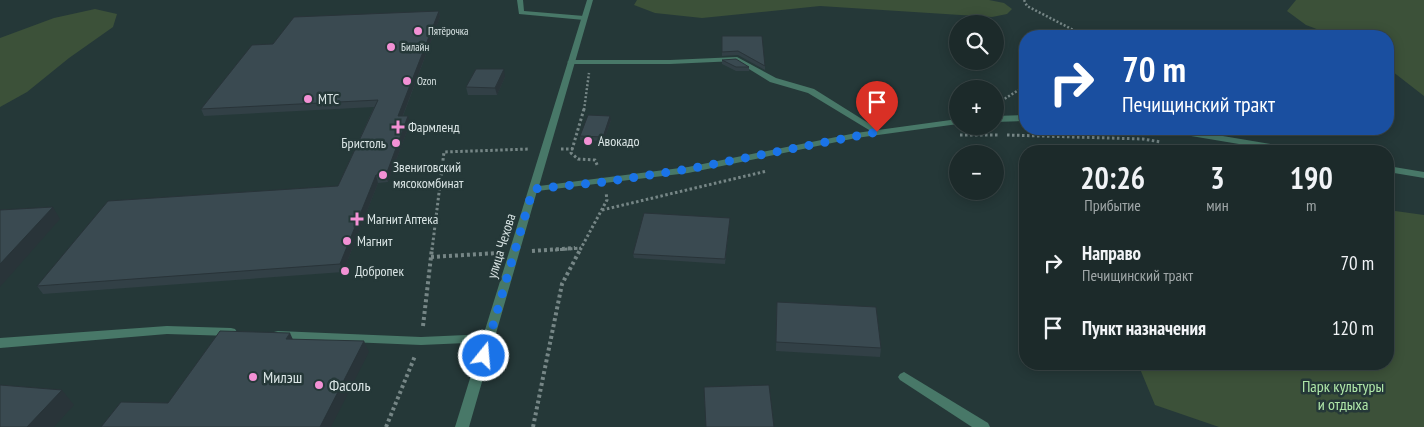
<!DOCTYPE html>
<html lang="ru">
<meta charset="utf-8">
<style>
:root{--surface:#1c2a2a;--page:#293636;--text:#f1f3f6;--muted:#a0a7a8;--line:#3a4647}
body{margin:0;font-family:"PT Sans Narrow",sans-serif;background:var(--page);color:var(--text);height:100vh;display:flex;flex-direction:column;font-size:19px;white-space:nowrap}
*{box-sizing:border-box;margin:0}
p{font-size:16px;color:var(--muted)}
.icon{flex:none;width:28px;height:28px;fill:none;stroke:currentColor;stroke-width:2;stroke-linecap:round;stroke-linejoin:round}
.map{position:relative;flex:1;overflow:hidden}
.side{position:absolute;left:1019px;top:145px;width:375px;height:225px;display:flex;flex-direction:column;background:var(--surface);border-radius:20px;box-shadow:0 2px 12px #0003,0 0 0 1px var(--line)}
.side>*{flex:none}
.guide{position:absolute;left:1019px;top:30px;width:375px;height:105px;border-radius:20px;box-shadow:0 2px 12px #0003,0 0 0 1px var(--line);background:#1a4fa0;color:#fff;overflow:hidden}
.controls{position:absolute;left:949px;top:15px;display:grid;gap:10px}
.controls a{display:grid;place-items:center;width:55px;height:55px;border-radius:50%;background:var(--surface);box-shadow:0 2px 12px #0003,0 0 0 1px var(--line);font-size:25px}
.pin{position:absolute;display:grid;place-items:center;width:42px;height:42px;color:#fff;margin:-51px -21px;border-radius:50% 50% 50% 0;rotate:-45deg;box-shadow:0 0 5px #0007}
.pin .icon{rotate:45deg}
.me{position:absolute;width:55px;margin:-28px;rotate:17deg;stroke-linejoin:round;filter:drop-shadow(0 0 4px #0008)}
.turn{display:flex;align-items:center;gap:18px;height:105px;padding:0 20px;font-size:22px}
.turn .icon{width:65px;height:65px;stroke-width:2.5}
.turn b{display:block;font-size:35px;line-height:42px}
.eta{display:flex;justify-content:space-evenly;align-items:center;height:85px;text-align:center}
.eta b{font-size:30px;font-weight:700;line-height:35px}
ul{padding:0;list-style:none}
li{display:flex;align-items:center;gap:15px;height:65px;padding:0 20px}
li div{flex:1}
li b{display:block;font-size:19px}
li em{font-style:normal}
.map>svg:first-child{display:block}
</style>
<div class="map">
<svg width="1424" height="427" viewBox="0 0 1424 427">
<rect width="100%" height="100%" fill="#253838"/>
<g fill="#3c5139">
<polygon points="637,0 989,0 1004,3 1012,9 1007,14 992,17 820,6 702,18 655,13 634,5"/>
<polygon points="1296,0 1424,0 1424,96 1388,68 1388,36 1335,36 1306,25 1287,11"/>
<polygon points="95,9 117,14 113,27 69,58 27,92 0,107 0,38 54,18"/>
<polygon points="1388,210 1424,215 1424,427 1219,427 1155,405 1138,364 1388,364"/>
</g>
<g fill="none" stroke-linecap="round" stroke-linejoin="round">
<g stroke="#768686" stroke-width="2.5" stroke-dasharray="2 2" stroke-linecap="butt">
<polyline points="1024,0 1027,6 1085,36"/>
<polyline points="998,103 1025,86"/>
<polyline points="584,110 589,73"/>
</g>
<g stroke="#768686" stroke-width="3" stroke-dasharray="2.5 2.5" stroke-linecap="butt">
<polyline points="584,109 571,153 578,159 595,160 598,167"/>
<polyline points="960,135 998,135"/>
<polyline points="1007,135 1143,139 1161,142"/>
<polyline points="561,149 573,149"/>
<polyline points="602,210 767,171"/>
<polyline points="432,250 444,152 530,149"/>
<polyline points="555,250 581,248"/>
<polyline points="580,250 607,200 606,192"/>
</g>
<g stroke="#768686" stroke-width="4" stroke-dasharray="3 3" stroke-linecap="butt">
<polyline points="532,251 575,248"/>
<polyline points="431,257 498,253"/>
<polyline points="423,326 432,248"/>
<polyline points="386,427 415,356"/>
<polyline points="533,427 562,284 581,248"/>
</g>
<g fill="#487868" fill-rule="evenodd">
<polygon points="737,57 776,78 814,89 881,131 880,133 874,133 808,93 770,82 736,61 670,64 571,64 567,62 571,60 670,60"/>
<polygon points="167,326 231,328 235,329 237,332 235,335 231,336 167,334 0,348 0,338"/>
<polygon points="278,331 421,337 489,334 493,335 495,338 493,341 489,342 421,345 278,339 274,338 272,335 274,332"/>
<polygon points="904,372 988,423 990,427 972,427 900,380 898,377 900,374"/>
</g>
<polygon fill="#487868" fill-rule="evenodd" points="517,0 523,0 524,11 584,16 587,18 584,20 519,14"/>
<g fill="#487868" fill-rule="evenodd">
<polygon points="587,0 593,0 539,186 688,167 856,133 958,119 958,124 856,138 688,173 537,191 469,427 455,427"/>
<polygon points="1025,115 1025,121 995,122 995,116"/>
<polygon points="1163,129 1181,129 1295,148 1299,151 1281,151 1167,132"/>
<polygon points="1388,166 1424,172 1424,178 1388,172"/>
</g>
</g>
<g fill="#324046">
<polygon points="439,11 440,17 403,116 410,123 388,182 378,183 343,272 43,294 37,286 338,186 374,107 204,116 201,109 273,44"/>
<polygon points="722,36 765,66 765,70 738,55 722,56"/>
<polygon points="722,60 749,67 749,71 736,71 722,64"/>
<polygon points="505,77 497,95 468,95 466,87"/>
<polygon points="611,120 604,141 580,140 580,136"/>
<polygon points="730,218 725,264 634,258 633,254"/>
<polygon points="777,302 881,348 880,357 776,351"/>
</g>
<g fill="#293439">
<polygon points="439,11 440,17 400,123 398,116"/>
<polygon points="504,69 505,77 497,95 495,88"/>
<polygon points="408,116 410,123 388,182 386,175"/>
<polygon points="610,116 611,120 604,141 603,137"/>
<polygon points="376,175 378,183 343,272 340,264"/>
<polygon points="53,207 60,219 0,287 0,264"/>
<polygon points="290,333 295,344 286,339"/>
<polygon points="364,341 369,352 331,427 320,427"/>
<polygon points="62,390 74,405 54,427 27,427"/>
</g>
<g fill="#3a4a51" stroke="#293439">
<polygon points="439,11 398,116 408,116 386,175 376,175 340,264 37,286 108,201 338,186 378,100 201,109 252,45 273,44 294,17"/>
<polygon points="722,36 762,36 765,66 738,51 722,52"/>
<polygon points="736,59 749,67 736,67 722,60"/>
<polygon points="476,69 504,69 495,88 466,87"/>
<polygon points="588,115 610,116 603,137 580,136"/>
<polygon points="53,207 0,264 0,210"/>
<polygon points="644,213 730,218 725,259 633,254"/>
<polygon points="777,302 876,307 881,348 776,342"/>
<polygon points="220,331 290,333 286,339 364,341 320,427 101,427 121,402 168,403"/>
<polygon points="0,385 62,390 27,427 0,427"/>
<polygon points="769,385 774,427 706,427 704,387"/>
</g>
<g fill="none" stroke-linecap="round" stroke-linejoin="round">
<polyline stroke="#1a73e8" stroke-width="9" stroke-dasharray="0 16.2" points="484,356 533,189 604,182 689,169 877,132"/>
</g>
<g fill="#f391d5" stroke="#253838" stroke-width="2">
<circle cx="418" cy="31" r="5"/>
<circle cx="391" cy="47" r="5"/>
<circle cx="407" cy="81" r="5"/>
<circle cx="308" cy="99" r="5"/>
<path d="M395.5 119.5h5v5h5v5h-5v5h-5v-5h-5v-5h5z"/>
<circle cx="588" cy="141" r="5"/>
<circle cx="396" cy="143" r="5"/>
<circle cx="383" cy="175" r="5"/>
<path d="M354.5 211.5h5v5h5v5h-5v5h-5v-5h-5v-5h5z"/>
<circle cx="347" cy="241" r="5"/>
<circle cx="345" cy="271" r="5"/>
<circle cx="253" cy="377" r="5"/>
<circle cx="319" cy="385" r="5"/>
</g>
<g text-anchor="middle" stroke-width="5" stroke-linejoin="round" paint-order="stroke">
<g font-size="11" fill="#dae5e5" stroke="#253838" text-anchor="start">
<text x="428" y="35">Пятёрочка</text>
<text x="401" y="51">Билайн</text>
<text x="417" y="85">Ozon</text>
</g>
<g font-size="14" fill="#dae5e5" stroke="#253838" text-anchor="start">
<text x="318" y="104">МТС</text>
<text x="408" y="132">Фармленд</text>
<text x="598" y="146">Авокадо</text>
<text x="386" y="148" text-anchor="end">Бристоль</text>
<text x="393" y="172">Звениговский<tspan x="393" dy="16">мясокомбинат</tspan></text>
<text x="367" y="224">Магнит Аптека</text>
<text x="357" y="246">Магнит</text>
<text x="355" y="276">Добропек</text>
</g>
<g font-size="14" fill="#dae5e5" stroke="#253838">
<text transform="translate(501 246) rotate(-73)" y="5">улица Чехова</text>
</g>
<g font-size="16" fill="#dae5e5" stroke="#253838" text-anchor="start">
<text x="263" y="383">Милэш</text>
<text x="329" y="391">Фасоль</text>
</g>
<g font-size="16" fill="#afe7a9" stroke="#253838">
<text x="1343" y="392">Парк культуры<tspan x="1343" dy="18">и отдыха</tspan></text>
</g>
</g>
</svg>
<div class="controls">
<a><svg class="icon" aria-label="search" viewBox="0 0 24 24"><circle cx="10" cy="10" r="6"/><path d="M15 15l6 6"/></svg></a>
<a>+</a>
<a>−</a>
</div>
<div class="pin" style="left:877px;top:132px;background:#d93025"><svg class="icon" aria-label="arrive" viewBox="0 0 24 24"><path d="M6 21V4h12l-3 4 3 4H6"/></svg></div>
<svg class="me" style="left:484px;top:356px" viewBox="-20 -20 40 40"><circle r="17" fill="#1a73e8" stroke="#fff" stroke-width="3"/><path d="M0-11L8 9 0 5-8 9z" fill="#fff"/></svg>
<div class="guide">
<div class="turn"><svg class="icon" aria-label="right" viewBox="0 0 24 24"><path d="M7 20v-9h11M14 6l5 5-5 5"/></svg><div><b>70 m</b>Печищинский тракт</div></div>
</div>
<section class="side">
<div class="eta">
<div><b>20:26</b><p>Прибытие</p></div>
<div><b>3</b><p>мин</p></div>
<div><b>190</b><p>m</p></div>
</div>
<ul>
<li><svg class="icon" aria-label="right" viewBox="0 0 24 24"><path d="M7 20v-9h11M14 6l5 5-5 5"/></svg><div><b>Направо</b><p>Печищинский тракт</p></div><em>70 m</em></li>
<li><svg class="icon" aria-label="arrive" viewBox="0 0 24 24"><path d="M6 21V4h12l-3 4 3 4H6"/></svg><div><b>Пункт назначения</b></div><em>120 m</em></li>
</ul>
</section>
</div>
